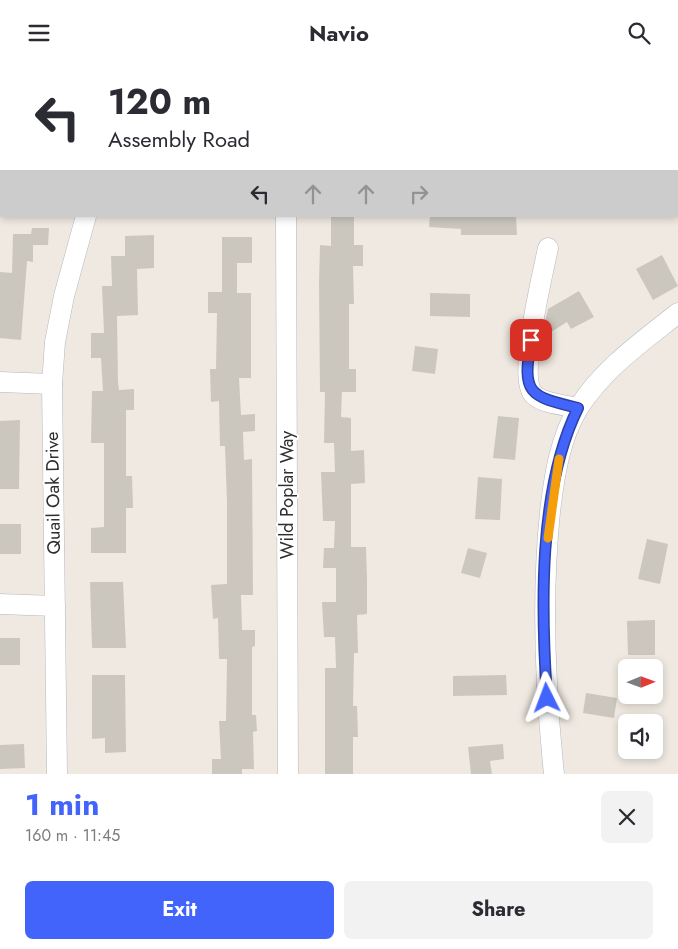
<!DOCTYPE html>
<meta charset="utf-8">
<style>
:root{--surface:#fff;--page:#f2f2f3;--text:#2b2b33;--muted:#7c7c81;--accent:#4264fb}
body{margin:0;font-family:Jost,sans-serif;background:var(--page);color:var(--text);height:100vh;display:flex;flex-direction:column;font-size:19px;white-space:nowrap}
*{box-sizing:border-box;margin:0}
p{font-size:16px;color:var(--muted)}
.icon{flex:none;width:28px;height:28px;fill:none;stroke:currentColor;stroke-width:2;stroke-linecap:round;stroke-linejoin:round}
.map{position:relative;height:709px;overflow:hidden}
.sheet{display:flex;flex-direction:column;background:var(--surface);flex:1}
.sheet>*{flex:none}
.top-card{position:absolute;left:0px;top:0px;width:679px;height:152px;box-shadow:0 2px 8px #0003;background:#fff;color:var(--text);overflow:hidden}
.needle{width:32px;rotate:89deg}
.buttons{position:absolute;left:618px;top:594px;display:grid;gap:10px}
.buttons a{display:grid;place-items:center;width:45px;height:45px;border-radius:8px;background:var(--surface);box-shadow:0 2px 8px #0003;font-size:25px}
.pin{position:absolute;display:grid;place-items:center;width:42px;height:42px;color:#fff;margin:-21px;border-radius:10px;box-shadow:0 2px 8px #0006}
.me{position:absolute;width:55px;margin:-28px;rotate:357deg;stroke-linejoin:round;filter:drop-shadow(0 0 4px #0008)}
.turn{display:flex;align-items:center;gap:18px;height:105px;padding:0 25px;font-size:22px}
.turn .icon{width:65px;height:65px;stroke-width:2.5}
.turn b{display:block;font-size:35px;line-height:42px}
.lanes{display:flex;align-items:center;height:48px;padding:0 25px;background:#0003;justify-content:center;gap:25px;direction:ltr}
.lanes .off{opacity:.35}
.round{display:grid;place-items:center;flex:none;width:52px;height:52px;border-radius:8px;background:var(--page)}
.summary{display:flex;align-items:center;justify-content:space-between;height:85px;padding:0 25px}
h1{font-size:30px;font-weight:700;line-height:38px;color:var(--accent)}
.primary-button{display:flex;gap:10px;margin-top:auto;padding:10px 25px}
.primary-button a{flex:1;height:58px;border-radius:8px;background:var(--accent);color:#fff;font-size:20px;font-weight:700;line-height:58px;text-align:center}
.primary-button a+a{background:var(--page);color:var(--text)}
header{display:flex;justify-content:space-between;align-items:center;height:65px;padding:0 25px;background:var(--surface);font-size:22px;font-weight:700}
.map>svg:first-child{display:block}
</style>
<header><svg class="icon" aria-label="menu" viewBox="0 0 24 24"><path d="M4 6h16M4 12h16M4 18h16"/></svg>Navio<svg class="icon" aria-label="search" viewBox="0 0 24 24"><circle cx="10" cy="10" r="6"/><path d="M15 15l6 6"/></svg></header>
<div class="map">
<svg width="678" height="709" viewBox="0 0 678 709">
<rect width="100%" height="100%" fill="#efe9e1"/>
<g fill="#cbc7bf">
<polygon points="331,151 354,151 354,180 363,180 363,201 353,201 354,239 349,239 349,304 356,304 356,327 342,327 341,352 351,353 351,386 364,385 365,418 351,419 351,482 366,482 367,514 367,549 357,550 358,588 354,588 353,641 357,641 358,672 353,672 353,709 325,709 325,603 336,603 335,572 324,572 322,537 336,537 336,503 323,503 324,483 334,483 335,456 323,456 321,407 335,407 334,378 324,378 325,327 320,327 319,218 320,180 331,181"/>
<polygon points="430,151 516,151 517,170 461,170 461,164 429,162"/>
<polygon points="32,163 49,163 48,180 33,180 33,197 27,196 21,275 0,273 0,207 12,208 13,169 31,169"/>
<polygon points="154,170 154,203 137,204 138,250 117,251 118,317 119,325 134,324 134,345 126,345 126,411 132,411 133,443 126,443 126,488 91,488 91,463 104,462 104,378 91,378 92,326 103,326 101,293 91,293 91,268 104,268 102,221 112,221 111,191 125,191 125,171"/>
<polygon points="222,172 252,172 252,198 237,198 237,228 251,228 251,313 239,313 241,350 255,349 255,366 243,367 244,395 252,394 253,530 241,530 242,565 255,565 255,581 252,582 252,650 256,650 257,666 253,667 254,704 242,704 242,709 212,709 212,694 221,694 219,656 226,656 227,594 219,594 218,553 213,554 211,520 227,519 227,438 225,381 220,381 219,336 211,337 210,304 216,304 217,248 208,248 208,227 222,227"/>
<polygon points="662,190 678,221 653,235 636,204"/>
<polygon points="579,226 594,252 571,264 567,257 551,267 545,257 548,244"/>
<polygon points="430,228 470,229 470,252 430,251"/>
<polygon points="415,281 438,284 435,309 412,306"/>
<polygon points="498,351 519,353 515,395 493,393"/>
<polygon points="20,355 19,424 0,424 0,356"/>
<polygon points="478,412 502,414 500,455 475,454"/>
<rect x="0" y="459" width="21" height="30"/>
<polygon points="647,474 668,479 660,519 638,514"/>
<polygon points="468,483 487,488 480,513 461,508"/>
<polygon points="90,517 123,517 126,583 92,583"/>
<polygon points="655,555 655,590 628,590 627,556"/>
<rect x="0" y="573" width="20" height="27"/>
<polygon points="92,610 125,610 126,687 105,688 105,673 92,674"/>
<polygon points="506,610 507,630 453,631 453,611"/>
<polygon points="586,628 617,633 614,653 583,648"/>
<polygon points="24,679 25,703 0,704 0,680"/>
<polygon points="503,679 504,694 490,696 492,709 471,709 468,682"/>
</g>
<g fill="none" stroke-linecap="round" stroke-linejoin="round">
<defs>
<g id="minor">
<polyline points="74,0 74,1"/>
<polyline points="284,0 284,1"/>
<polyline points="286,151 288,709"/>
<path d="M548 183C543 208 517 313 534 330 544 339 566 340 578 343"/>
<polyline points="0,317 52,319"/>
<polyline points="0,539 55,541"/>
<polyline points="57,709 52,319 55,277 64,231 86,151"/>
<path d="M554 709C545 622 541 535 550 447 554 412 560 372 579 342 604 303 643 276 678 248"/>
</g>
</defs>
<use href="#minor" stroke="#b4b7c1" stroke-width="21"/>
<use href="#minor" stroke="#fff" stroke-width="20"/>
</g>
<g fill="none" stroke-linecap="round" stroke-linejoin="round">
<defs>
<path id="route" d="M531 275C522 329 528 331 578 343 538 424 541 544 547 633"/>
</defs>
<use href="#route" stroke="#2b41a3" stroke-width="12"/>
<use href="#route" stroke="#4264fb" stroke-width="9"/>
<polyline stroke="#f59e0b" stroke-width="9" points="548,473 559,394"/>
</g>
<g text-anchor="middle" stroke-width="4" stroke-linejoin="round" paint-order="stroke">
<g font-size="18" fill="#2e2e2e" stroke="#fff">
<text transform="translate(53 428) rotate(-91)" y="6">Quail Oak Drive</text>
<text transform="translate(287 430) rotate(-90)" y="6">Wild Poplar Way</text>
</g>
</g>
</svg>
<div class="buttons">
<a><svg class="needle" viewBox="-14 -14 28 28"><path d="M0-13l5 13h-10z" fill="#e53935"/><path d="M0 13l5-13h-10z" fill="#7c7c81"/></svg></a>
<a><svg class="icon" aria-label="sound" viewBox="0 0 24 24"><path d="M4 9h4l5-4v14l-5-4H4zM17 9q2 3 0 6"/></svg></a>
</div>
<div class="pin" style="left:531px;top:275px;background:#d93025"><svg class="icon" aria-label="arrive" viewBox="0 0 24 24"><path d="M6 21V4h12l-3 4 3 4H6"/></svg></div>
<svg class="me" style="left:547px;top:633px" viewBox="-20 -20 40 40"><path d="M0-17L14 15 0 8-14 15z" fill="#4264fb" stroke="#fff" stroke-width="4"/></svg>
<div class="top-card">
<div class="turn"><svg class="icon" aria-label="left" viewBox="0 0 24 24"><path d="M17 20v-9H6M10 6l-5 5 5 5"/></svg><div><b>120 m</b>Assembly Road</div></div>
<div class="lanes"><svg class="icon" aria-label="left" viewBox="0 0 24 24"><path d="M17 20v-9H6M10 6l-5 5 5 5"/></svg><svg class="icon off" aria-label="ahead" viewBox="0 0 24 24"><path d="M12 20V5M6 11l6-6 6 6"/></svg><svg class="icon off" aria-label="ahead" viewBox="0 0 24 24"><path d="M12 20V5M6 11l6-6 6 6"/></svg><svg class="icon off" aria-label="right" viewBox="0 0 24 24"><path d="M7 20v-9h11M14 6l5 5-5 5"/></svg></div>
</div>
</div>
<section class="sheet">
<div class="summary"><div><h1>1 min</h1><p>160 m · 11:45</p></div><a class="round"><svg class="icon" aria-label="close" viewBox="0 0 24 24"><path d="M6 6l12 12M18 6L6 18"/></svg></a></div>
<div class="primary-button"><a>Exit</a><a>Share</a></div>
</section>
